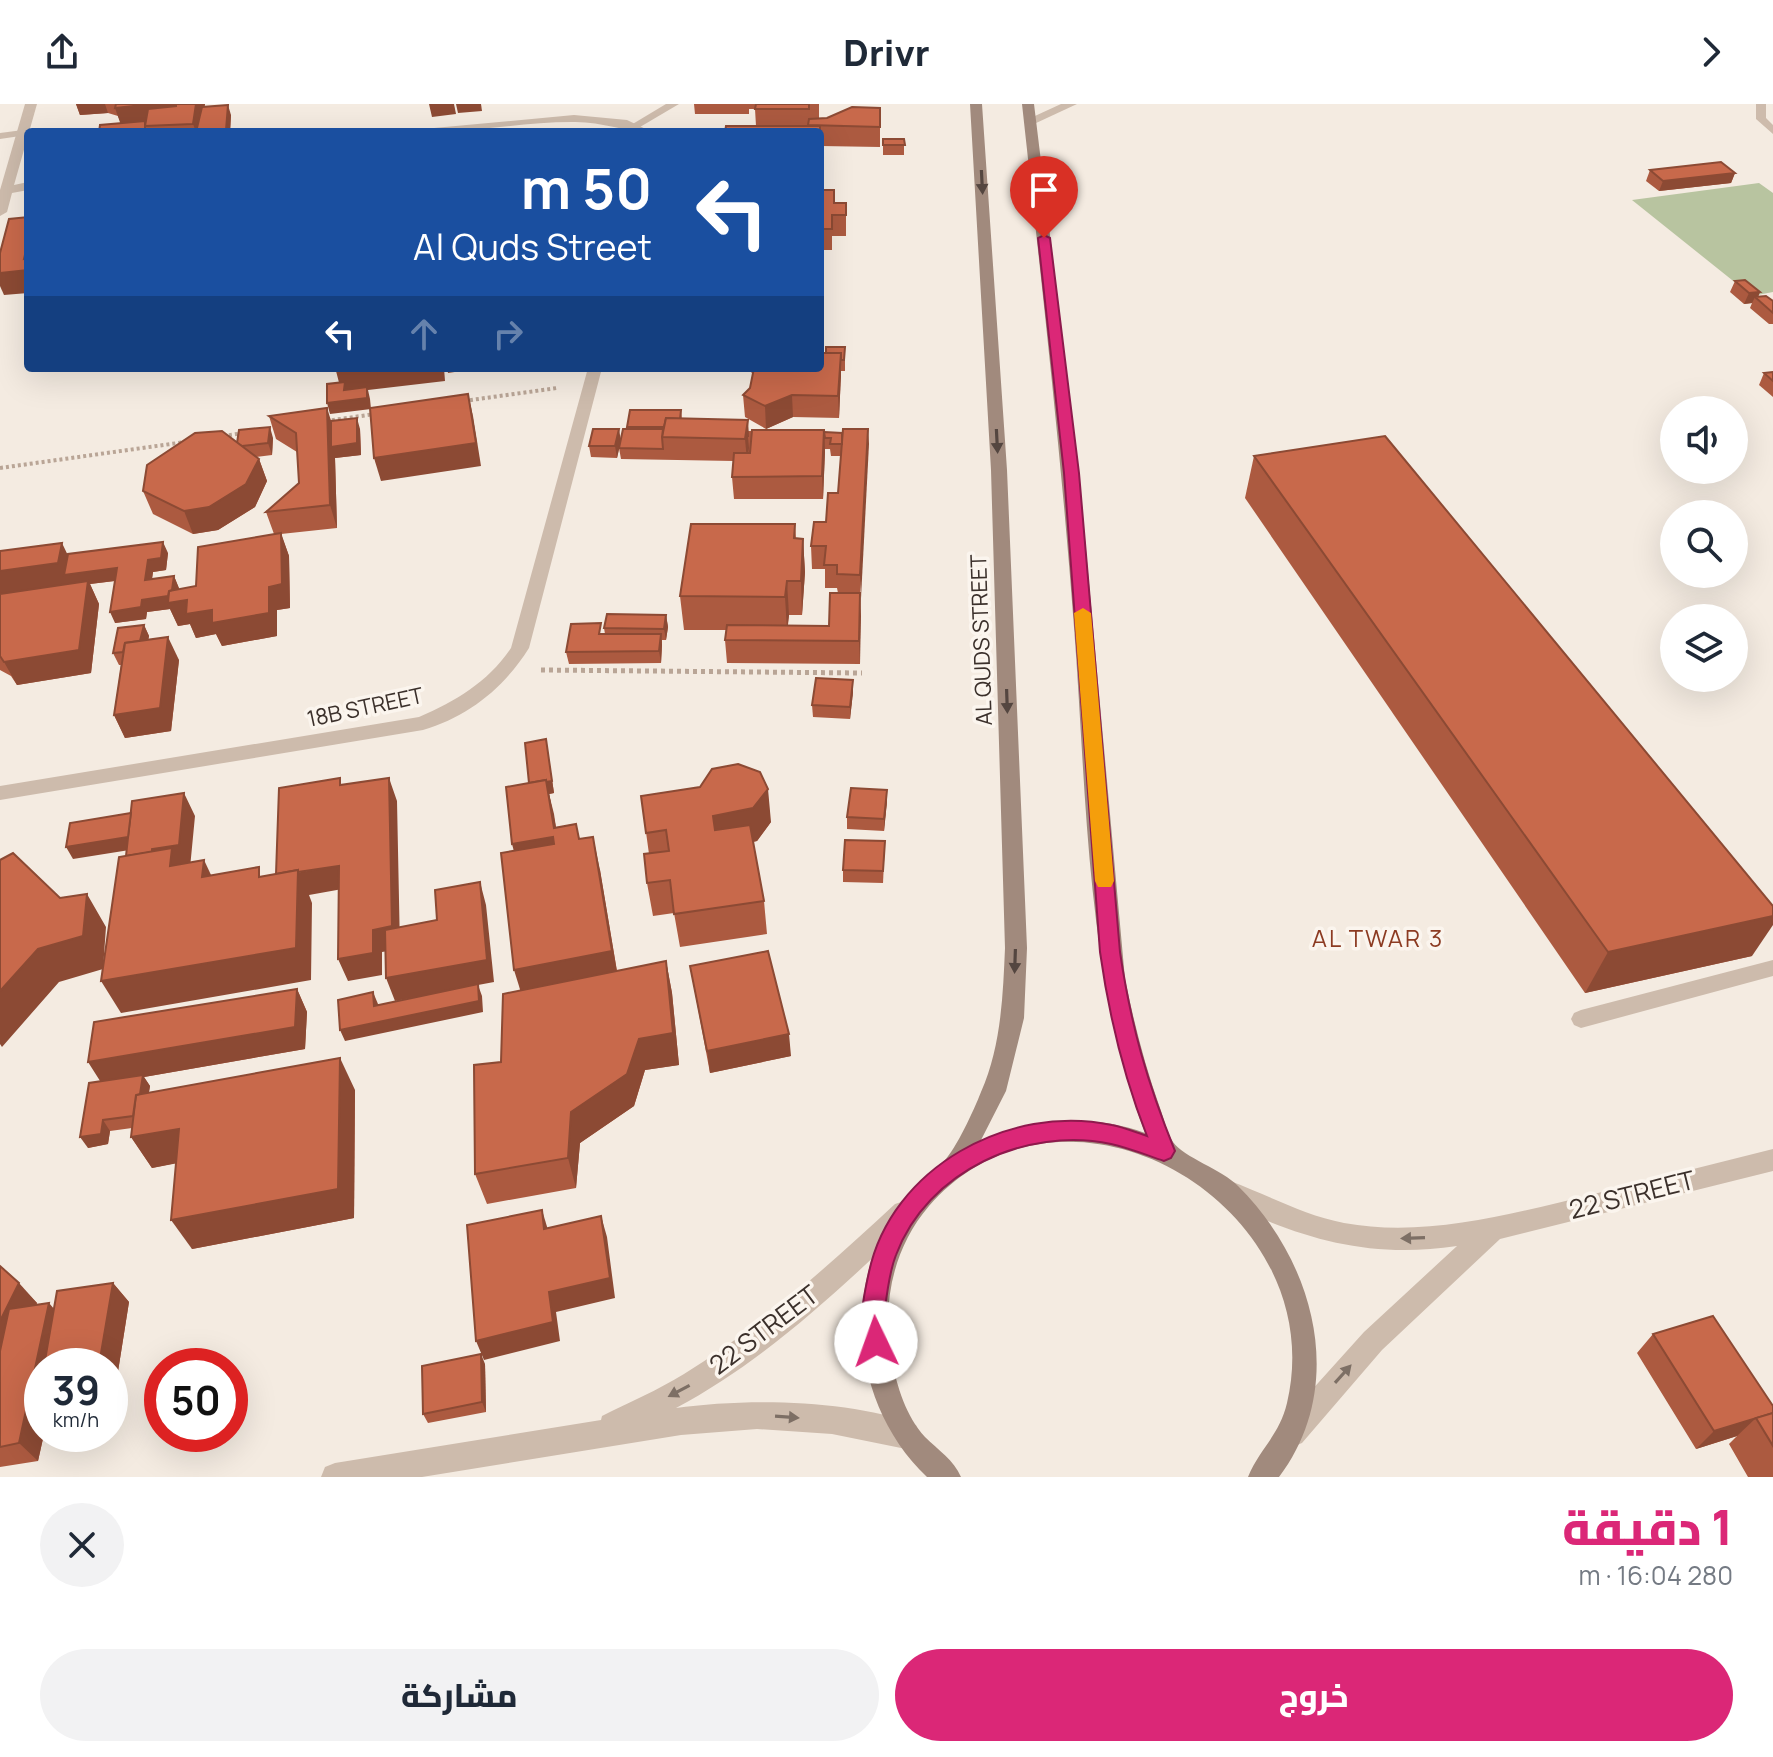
<!DOCTYPE html>
<html lang="ar">
<meta charset="utf-8">
<style>
:root{--surface:#fff;--page:#f2f2f3;--text:#1f2937;--muted:#747a83;--accent:#db2777}
body{margin:0;font-family:Manrope,Cairo,sans-serif;background:var(--page);color:var(--text);direction:rtl;height:100vh;display:flex;flex-direction:column;font-size:30px;white-space:nowrap}
*{box-sizing:border-box;margin:0}
p{font-size:26px;color:var(--muted)}
.icon{flex:none;width:44px;height:44px;fill:none;stroke:currentColor;stroke-width:2;stroke-linecap:round;stroke-linejoin:round}
.map{position:relative;height:1373px;overflow:hidden;direction:ltr}
.side{display:flex;flex-direction:column;background:var(--surface);flex:1}
.side>*{flex:none}
.hud{position:absolute;left:24px;top:24px;width:800px;height:244px;border-radius:8px;box-shadow:0 8px 32px #0002;direction:rtl;background:#1a4fa0;color:#fff;overflow:hidden}
.tools{position:absolute;left:1660px;top:292px;display:grid;gap:16px}
.tools a{display:grid;place-items:center;width:88px;height:88px;border-radius:50%;background:var(--surface);box-shadow:0 8px 32px #0002;font-size:40px}
.speed{position:absolute;left:24px;top:1244px;display:flex;gap:16px;font-size:40px;font-weight:700;text-align:center}
.speed>*{display:grid;place-content:center;width:104px;height:104px;border-radius:50%;background:var(--surface);box-shadow:0 8px 32px #0002;line-height:1}
.speed small{font-size:20px;font-weight:400}
.speed .limit{border:12px solid #d22;background:#fff;color:#111}
.pin{position:absolute;display:grid;place-items:center;width:68px;height:68px;color:#fff;margin:-82px -34px;border-radius:50% 50% 50% 0;rotate:-45deg;box-shadow:0 0 8px #0007}
.pin .icon{rotate:45deg}
.me{position:absolute;width:88px;margin:-44px;rotate:357deg;stroke-linejoin:round;filter:drop-shadow(0 0 6px #0008)}
.turn{display:flex;align-items:center;gap:28px;height:168px;padding:0 40px;font-size:36px}
.turn .icon{width:104px;height:104px;stroke-width:2.5}
.turn b{display:block;font-size:56px;line-height:68px}
.lanes{display:flex;align-items:center;height:76px;padding:0 40px;background:#0003;justify-content:center;gap:40px;direction:ltr}
.lanes .off{opacity:.35}
.round{display:grid;place-items:center;flex:none;width:84px;height:84px;border-radius:42px;background:var(--page)}
.head{display:flex;align-items:center;justify-content:space-between;height:136px;padding:0 40px}
h1{font-size:48px;font-weight:800;line-height:60px;color:var(--accent)}
.button{display:flex;gap:16px;margin-top:auto;padding:16px 40px}
.button a{flex:1;height:92px;border-radius:48px;background:var(--accent);color:#fff;font-size:32px;font-weight:800;line-height:92px;text-align:center}
.button a+a{background:var(--page);color:var(--text)}
header{display:flex;justify-content:space-between;align-items:center;height:104px;padding:0 40px;background:var(--surface);font-size:36px;font-weight:800}
.map>svg:first-child{display:block}
</style>
<header><svg class="icon" aria-label="forward" viewBox="0 0 24 24"><path d="M9 5l7 7-7 7"/></svg>Drivr<svg class="icon" aria-label="share" viewBox="0 0 24 24"><path d="M12 15V3M7 8l5-5 5 5M5 13v7h14v-7"/></svg></header>
<div class="map">
<svg width="1773" height="1373" viewBox="0 0 1773 1373">
<rect width="100%" height="100%" fill="#f4ebe1"/>
<polygon fill="#b8c4a0" points="1759,79 1773,89 1773,188 1752,192 1632,96"/>
<g fill="none" stroke-linecap="round" stroke-linejoin="round">
<g stroke="#b9a596" stroke-width="4" stroke-dasharray="3 3" stroke-linecap="butt">
<polyline points="464,297 557,284"/>
<polyline points="326,317 375,310"/>
<polyline points="223,332 244,329"/>
<polyline points="0,364 185,338"/>
</g>
<polyline stroke="#b9a596" stroke-width="5" stroke-dasharray="4 4" stroke-linecap="butt" points="541,566 862,569"/>
<g fill="#cdbbac" fill-rule="evenodd">
<polygon points="666,0 679,0 640,23 631,21"/>
<polygon points="1756,0 1766,0 1766,14 1773,21 1773,30 1756,15"/>
<polygon points="23,26 28,28 27,31 0,35 0,29"/>
<polygon points="1773,856 1773,872 1581,924 1574,921 1571,915 1574,909 1581,906"/>
</g>
<g fill="#cdbbac" fill-rule="evenodd">
<polygon points="25,0 37,0 14,81 28,78 28,86 12,89 7,108 0,112 0,86"/>
<polygon points="1061,0 1077,0 1034,20 1024,17"/>
<path d="M574 11 627 16 652 28C625 28 600 17 572 18 524 18 476 28 428 28L434 24Z"/>
<path d="M588 264H602L529 544C504 584 468 613 423 626L0 696V682L419 613C456 597 488 578 511 544Z"/>
<path d="M1773 1045V1067L1500 1135 1382 1246 1302 1339 1292 1343 1282 1339 1278 1329 1282 1319 1364 1228 1457 1142C1368 1155 1301 1135 1221 1096L1218 1088 1221 1080 1230 1077C1268 1091 1303 1111 1344 1119 1425 1134 1511 1110 1590 1091 1651 1076 1712 1060 1773 1045Z"/>
<path d="M904 1097 913 1100 917 1108 913 1116C840 1185 766 1256 676 1304 744 1294 852 1295 916 1321L920 1331 916 1341 906 1345 832 1330 757 1325 681 1331 422 1373H321L325 1363 335 1359 601 1316 602 1312C630 1298 658 1286 684 1270 762 1222 829 1161 895 1100Z"/>
</g>
<path fill="#a18a7d" fill-rule="evenodd" d="M970 0H982L1007 366 1027 844 1024 914 1006 987 981 1036C1034 1016 1090 1009 1145 1029 1085 869 1087 691 1074 523 1061 348 1041 174 1022 0H1034L1079 369 1125 875C1134 919 1145 962 1160 1004 1164 1015 1167 1029 1173 1038 1183 1053 1223 1066 1238 1082 1315 1158 1348 1282 1279 1373H1248C1260 1344 1279 1332 1287 1299 1333 1103 1068 944 929 1102 893 1144 881 1201 892 1256 897 1283 906 1312 925 1333 938 1346 954 1356 961 1373H927C857 1307 840 1193 893 1110 907 1089 926 1075 944 1057 956 1045 974 1006 981 988 1001 943 1003 892 1005 844L991 366Z"/>
</g>
<g fill="#ac5a40">
<polygon points="76,0 205,0 204,3 231,11 230,28 99,28 121,19 118,12 108,9 80,11"/>
<polygon points="694,0 819,0 819,15 827,14 880,4 880,43 821,42 820,72 820,28 756,22 755,5 749,5 749,10 695,10"/>
<rect x="883" y="35" width="21" height="16"/>
<polygon points="1650,66 1735,69 1731,79 1659,87 1646,77"/>
<polygon points="820,86 835,99 846,99 846,132 832,132 832,146 820,146"/>
<polygon points="1735,177 1760,188 1758,193 1773,197 1773,220 1769,220 1750,204 1752,199 1744,200 1730,188"/>
<polygon points="845,243 845,267 841,267 839,314 793,313 766,325 745,313 743,291 750,284 753,270 750,267 750,264 820,264 826,249"/>
<polygon points="1773,268 1773,293 1759,281 1764,269"/>
<polygon points="681,306 682,315 749,327 868,329 860,494 860,560 727,559 725,536 726,526 684,526 680,492 795,420 796,434 803,435 805,468 802,511 789,511 788,521 829,522 838,489 837,484 825,484 825,465 812,465 811,442 826,418 838,389 841,352 831,352 830,345 825,345 823,395 734,395 732,373 734,357 621,355 619,344 617,354 591,353 589,342 621,336 627,325 627,323"/>
<polygon points="269,312 331,317 360,325 361,351 335,354 337,424 281,430 289,452 290,504 277,506 277,532 222,542 216,530 196,534 190,520 178,522 170,505 147,508 146,515 115,519 115,477 90,480 99,500 91,569 17,581 11,572 0,566 0,447 68,450 168,449 166,466 153,468 152,475 174,472 179,485 196,482 274,430 266,408 299,379 297,348 276,335"/>
<polygon points="273,334 272,351 256,353 259,355 267,377 255,403 218,426 193,430 153,410 143,387 237,339"/>
<polygon points="1254,352 1752,852 1585,889 1245,394"/>
<polygon points="666,511 668,523 666,536 662,536 662,541 661,559 569,560 566,548 605,530 604,524"/>
<polygon points="144,521 149,532 148,536 179,556 171,627 125,634 114,611 121,561 119,561 113,549"/>
<polygon points="853,576 853,588 850,615 813,613 812,601"/>
<polygon points="546,635 554,689 549,690 556,723 579,735 600,766 617,867 666,857 672,889 679,961 645,966 634,1002 580,1039 576,1084 487,1100 475,1070 501,958 520,887 514,747"/>
<polygon points="641,692 771,718 757,737 753,738 764,797 767,830 680,843 674,809 653,812 647,779 649,750"/>
<polygon points="887,697 884,727 847,725 847,713"/>
<polygon points="885,737 883,779 843,778 843,766"/>
<polygon points="690,862 791,952 710,969"/>
<polygon points="297,885 307,908 305,945 144,973 150,982 149,988 355,986 354,1114 192,1145 176,1059 152,1064 131,1033 132,1024 110,1027 108,1040 88,1044 101,978"/>
<polygon points="0,1162 37,1199 36,1201 54,1205 113,1179 129,1198 116,1280 110,1281 110,1262 42,1262 44,1330 38,1357 0,1363"/>
<polygon points="1653,1230 1773,1302 1773,1373 1748,1373 1729,1340 1737,1332 1696,1345 1637,1249"/>
<polygon points="485,1260 486,1308 428,1319 423,1310"/>
<polygon points="44,1330 90,1330 90,1334 53,1340"/>
</g>
<g fill="#8c4a34">
<polygon points="76,0 105,0 108,9 80,11"/>
<polygon points="152,0 184,0 182,14 122,24 115,4"/>
<polygon points="196,0 205,0 201,28 196,28 193,20"/>
<polygon points="429,0 454,0 456,10 432,13"/>
<polygon points="456,0 481,0 482,7 458,9"/>
<polygon points="228,1 231,11 230,28 211,28"/>
<polygon points="820,22 821,52 820,72"/>
<polygon points="1735,69 1731,79 1659,87 1663,77"/>
<polygon points="28,138 28,164 24,155"/>
<polygon points="28,166 28,189 4,191 0,182 0,169"/>
<polygon points="821,170 822,192 820,202 820,177"/>
<polygon points="1760,188 1757,195 1755,193 1752,199 1744,200 1749,189"/>
<polygon points="841,249 841,271 839,314 838,292"/>
<polygon points="363,264 444,264 445,277 368,286 370,295 371,305 330,310 327,299 342,290 336,267"/>
<polygon points="447,264 467,264 468,266 448,269"/>
<polygon points="468,290 473,312 481,362 381,377 374,354"/>
<polygon points="792,291 793,313 766,325 765,302"/>
<polygon points="327,304 334,326 357,314 360,325 361,351 335,354 337,424 330,401"/>
<polygon points="748,316 749,333 748,333 749,344 747,357 745,335"/>
<polygon points="270,323 273,334 272,351 268,339"/>
<polygon points="619,325 621,337 617,354 615,342"/>
<polygon points="868,325 869,340 861,494 860,471"/>
<polygon points="824,326 825,348 823,395 822,372"/>
<polygon points="259,355 267,377 255,403 218,426 193,430 184,407"/>
<polygon points="281,429 289,452 290,504 277,506 277,532 222,542 216,530 196,534 190,520 178,522 170,505 147,508 146,515 115,519 110,508 142,496 174,472 179,484 177,497 269,483"/>
<polygon points="803,435 805,468 802,511 801,477"/>
<polygon points="163,438 168,449 166,466 153,468 150,488 145,476 148,456"/>
<polygon points="62,439 73,462 117,464 122,476 90,480 99,500 91,569 17,581 4,558 0,492 0,467"/>
<polygon points="787,477 789,511 787,526 785,493"/>
<polygon points="860,489 861,512 860,560 859,537"/>
<polygon points="666,511 668,523 666,536 664,525"/>
<polygon points="144,521 149,532 144,558 139,546"/>
<polygon points="661,530 662,541 661,559 659,547"/>
<polygon points="168,533 179,556 171,627 125,634 114,611"/>
<polygon points="853,576 853,588 850,615 850,603"/>
<polygon points="546,635 554,689 549,690 554,710 561,757 554,724 529,680"/>
<polygon points="389,674 397,697 400,845 382,848 382,871 348,877 338,855 373,826"/>
<polygon points="768,685 771,718 757,737 717,745 713,712"/>
<polygon points="887,686 887,697 884,727 884,715"/>
<polygon points="184,689 195,712 190,764 124,763 152,745"/>
<polygon points="144,720 142,744 73,755 66,743"/>
<polygon points="553,733 561,766 521,774 512,740"/>
<polygon points="593,733 600,766 619,880 524,898 514,866"/>
<polygon points="204,756 220,790 202,773"/>
<polygon points="339,762 348,784 309,791 312,799 311,876 121,909 101,877 276,772"/>
<polygon points="480,778 486,801 494,878 478,881 482,892 483,908 345,937 340,926 478,881 395,897 386,874"/>
<polygon points="87,790 106,823 103,865 59,878 2,943 0,940 0,887"/>
<polygon points="1773,812 1773,821 1752,852 1585,889 1608,848"/>
<polygon points="666,857 672,889 679,961 645,966 634,1002 580,1039 576,1084 568,1054 571,1008"/>
<polygon points="297,885 307,908 305,945 144,973 150,982 143,1022 102,980 88,958"/>
<polygon points="373,888 378,900 379,914 374,902"/>
<polygon points="789,930 791,952 710,969 707,947"/>
<polygon points="340,954 355,986 354,1114 192,1145 171,1116"/>
<polygon points="103,1016 110,1027 108,1040 88,1044 80,1033"/>
<polygon points="179,1025 199,1055 152,1064 131,1033"/>
<polygon points="542,1106 548,1126 544,1125"/>
<polygon points="601,1112 607,1133 615,1194 556,1208 560,1237 484,1256 476,1237 549,1188"/>
<polygon points="19,1179 37,1199 12,1250 0,1252 0,1217"/>
<polygon points="113,1179 129,1198 116,1280 110,1274 110,1262 99,1261"/>
<polygon points="49,1199 66,1219 57,1262 42,1262 42,1330 44,1330 38,1357 19,1339"/>
<polygon points="481,1250 485,1260 486,1308 482,1298"/>
<polygon points="1756,1314 1737,1332 1696,1345 1714,1327"/>
</g>
<g fill="#c8694b" stroke="#8c4a34" stroke-width="2">
<polygon points="116,0 152,0 115,4"/>
<polygon points="176,0 196,0 193,20 145,22 148,5 176,2"/>
<polygon points="756,0 809,0 809,5 755,5"/>
<polygon points="228,1 226,26 196,28 202,3"/>
<polygon points="852,3 880,4 880,23 808,21 809,15 827,14"/>
<polygon points="145,17 145,28 99,28 100,21"/>
<polygon points="726,22 820,22 820,28 725,28"/>
<polygon points="883,35 904,35 905,41 883,41"/>
<polygon points="1721,58 1735,69 1663,77 1650,66"/>
<polygon points="820,86 834,86 834,99 846,99 846,111 832,111 832,125 820,125"/>
<polygon points="28,113 28,138 24,155 28,154 28,166 0,169 0,149 9,115"/>
<polygon points="1745,176 1760,188 1749,189 1735,177"/>
<polygon points="1766,192 1773,197 1773,209 1755,193"/>
<polygon points="826,243 845,243 844,256 841,256 841,249 826,249"/>
<polygon points="820,249 841,249 838,292 792,291 765,302 743,291 750,284 754,264 820,264"/>
<polygon points="336,264 363,264 336,267"/>
<polygon points="1773,268 1773,277 1764,269"/>
<polygon points="345,278 344,286 367,283 367,294 327,299 327,280"/>
<polygon points="468,290 476,339 374,354 370,304"/>
<polygon points="327,304 330,401 266,408 299,379 296,329 269,312"/>
<polygon points="630,306 681,306 680,315 666,314 664,323 627,323"/>
<polygon points="357,314 357,339 331,343 331,317"/>
<polygon points="666,314 748,316 745,335 662,333"/>
<polygon points="270,323 268,339 242,342 237,339 239,326"/>
<polygon points="593,325 619,325 615,342 589,342"/>
<polygon points="623,325 663,325 662,333 663,345 619,344"/>
<polygon points="843,325 868,325 860,471 837,470 837,461 824,461 826,442 811,442 814,418 826,418 828,389 838,389"/>
<polygon points="752,326 824,326 822,372 732,373 734,349 750,349"/>
<polygon points="222,327 259,355 246,380 209,403 184,407 143,387 147,361 195,329"/>
<polygon points="824,328 842,329 842,340 830,340 831,334 825,334"/>
<polygon points="1385,332 1773,802 1773,812 1608,848 1254,352"/>
<polygon points="691,420 795,420 794,434 803,435 801,477 787,477 785,493 680,492"/>
<polygon points="281,429 282,480 269,483 269,509 212,519 212,506 186,510 187,496 168,499 169,487 196,482 198,443"/>
<polygon points="163,438 161,454 148,456 145,476 174,472 172,486 169,487 168,492 142,496 141,503 110,508 117,464 64,471 68,450"/>
<polygon points="62,439 58,459 0,467 0,447"/>
<polygon points="88,477 79,546 4,558 0,552 0,490"/>
<polygon points="830,489 860,489 859,537 725,536 727,521 829,522"/>
<polygon points="607,510 666,511 664,525 604,524"/>
<polygon points="601,519 599,530 661,530 659,547 566,548 571,520"/>
<polygon points="144,521 140,537 125,539 123,548 113,549 118,524"/>
<polygon points="168,533 160,604 114,611 125,539"/>
<polygon points="816,574 853,576 850,603 812,601"/>
<polygon points="546,635 552,677 546,678 546,676 529,679 525,639"/>
<polygon points="738,660 760,668 768,685 753,704 713,712 715,726 750,721 764,797 674,810 670,776 647,779 644,750 669,747 666,726 646,729 641,692 700,683 712,665"/>
<polygon points="340,674 340,681 389,674 392,822 373,826 373,849 338,855 339,762 298,768 298,766 276,770 279,684"/>
<polygon points="546,676 554,724 576,720 579,735 593,733 612,847 514,866 501,749 554,740 553,733 512,740 506,683"/>
<polygon points="851,684 887,686 884,715 847,713"/>
<polygon points="184,689 179,741 152,745 152,748 126,752 132,697"/>
<polygon points="131,709 128,733 66,743 70,719"/>
<polygon points="845,736 885,737 883,767 843,766"/>
<polygon points="172,744 170,762 204,756 202,773 259,763 259,773 298,766 296,844 101,877 119,753"/>
<polygon points="13,749 60,794 87,790 83,832 38,845 0,887 0,756"/>
<polygon points="480,778 487,856 386,874 385,826 437,816 435,786"/>
<polygon points="768,847 789,930 707,947 690,862"/>
<polygon points="666,857 673,929 639,935 627,970 571,1008 568,1054 475,1070 474,961 501,958 503,890"/>
<polygon points="478,880 479,897 340,926 338,896 373,888 374,902"/>
<polygon points="297,885 295,923 88,958 94,918"/>
<polygon points="340,954 338,1085 171,1116 179,1025 131,1033 136,991"/>
<polygon points="143,971 140,990 136,991 133,1012 103,1016 101,1030 80,1033 89,979"/>
<polygon points="542,1106 544,1125 601,1112 610,1174 549,1188 553,1218 476,1237 467,1121"/>
<polygon points="0,1162 19,1179 0,1217"/>
<polygon points="113,1179 99,1261 44,1262 57,1187"/>
<polygon points="49,1199 19,1339 0,1343 0,1247 9,1205"/>
<polygon points="1713,1212 1773,1302 1773,1309 1714,1327 1653,1230"/>
<polygon points="481,1250 482,1298 423,1310 422,1262"/>
<polygon points="1773,1309 1773,1342 1756,1314"/>
</g>
<defs><path id="oneway-solid" d="M-6-.8H1V-3.2L6.5 0L1 3.2V.8H-6Z" transform="scale(2)"/></defs>
<g fill="#544640">
<use href="#oneway-solid" transform="translate(982 78) rotate(87)"/>
<use href="#oneway-solid" transform="translate(997 337) rotate(87)"/>
<use href="#oneway-solid" transform="translate(1007 597) rotate(88)"/>
<use href="#oneway-solid" transform="translate(1015 857) rotate(92)"/>
</g>
<g fill="#7d6f65">
<use href="#oneway-solid" transform="translate(1413 1134) rotate(178)"/>
<use href="#oneway-solid" transform="translate(1343 1270) rotate(-48)"/>
<use href="#oneway-solid" transform="translate(679 1287) rotate(152)"/>
<use href="#oneway-solid" transform="translate(787 1313) rotate(4)"/>
</g>
<path fill="#db2777" stroke="#8e194d" stroke-width="2" d="M1044 131 1050 134 1079 369 1120 848C1131 922 1147 978 1175 1047L1171 1054 1164 1057C1146 1051 1129 1044 1111 1040 1027 1022 927 1067 896 1151 890 1166 887 1188 885 1205 884 1219 891 1232 885 1247L876 1250 868 1247C857 1221 863 1195 869 1168 891 1064 1009 999 1112 1021 1123 1023 1135 1028 1147 1032 1123 971 1109 912 1100 848L1064 369 1038 134Z"/>
<polygon fill="#f59e0b" points="1083,504 1091,509 1114,777 1111,783 1098,783 1095,777 1074,509"/>
<g text-anchor="middle" stroke-width="7" stroke-linejoin="round" paint-order="stroke">
<g font-size="22" fill="#3b302b" stroke="#fbf5ee">
<text transform="translate(981 536) rotate(-92)" y="8">AL QUDS STREET</text>
<text transform="translate(365 603) rotate(-12)" y="8">18B STREET</text>
</g>
<g font-size="24" letter-spacing="2" fill="#8c3b22" stroke="#fbf5ee">
<text x="1378" y="843">AL TWAR 3</text>
</g>
<g font-size="26" fill="#3b302b" stroke="#fbf5ee">
<text transform="translate(1632 1091) rotate(-14)" y="9">22 STREET</text>
<text transform="translate(764 1226) rotate(-37)" y="9">22 STREET</text>
</g>
</g>
</svg>
<div class="tools">
<a><svg class="icon" aria-label="sound" viewBox="0 0 24 24"><path d="M4 9h4l5-4v14l-5-4H4zM17 9q2 3 0 6"/></svg></a>
<a><svg class="icon" aria-label="search" viewBox="0 0 24 24"><circle cx="10" cy="10" r="6"/><path d="M15 15l6 6"/></svg></a>
<a><svg class="icon" aria-label="layers" viewBox="0 0 24 24"><path d="M12 4l9 5-9 5-9-5zM3 14l9 5 9-5"/></svg></a>
</div>
<div class="speed"><div>39<small>km/h</small></div><div class="limit">50</div></div>
<div class="pin" style="left:1044px;top:134px;background:#d93025"><svg class="icon" aria-label="arrive" viewBox="0 0 24 24"><path d="M6 21V4h12l-3 4 3 4H6"/></svg></div>
<svg class="me" style="left:876px;top:1238px" viewBox="-20 -20 40 40"><circle r="19" fill="#fff"/><path d="M0-13L10 11 0 6-10 11z" fill="#db2777"/></svg>
<div class="hud">
<div class="turn"><svg class="icon" aria-label="left" viewBox="0 0 24 24"><path d="M17 20v-9H6M10 6l-5 5 5 5"/></svg><div><b>50 m</b>Al Quds Street</div></div>
<div class="lanes"><svg class="icon" aria-label="left" viewBox="0 0 24 24"><path d="M17 20v-9H6M10 6l-5 5 5 5"/></svg><svg class="icon off" aria-label="ahead" viewBox="0 0 24 24"><path d="M12 20V5M6 11l6-6 6 6"/></svg><svg class="icon off" aria-label="right" viewBox="0 0 24 24"><path d="M7 20v-9h11M14 6l5 5-5 5"/></svg></div>
</div>
</div>
<section class="side">
<div class="head"><div><h1>1 دقيقة</h1><p>280 m · 16:04</p></div><a class="round"><svg class="icon" aria-label="close" viewBox="0 0 24 24"><path d="M6 6l12 12M18 6L6 18"/></svg></a></div>
<div class="button"><a>خروج</a><a>مشاركة</a></div>
</section>
